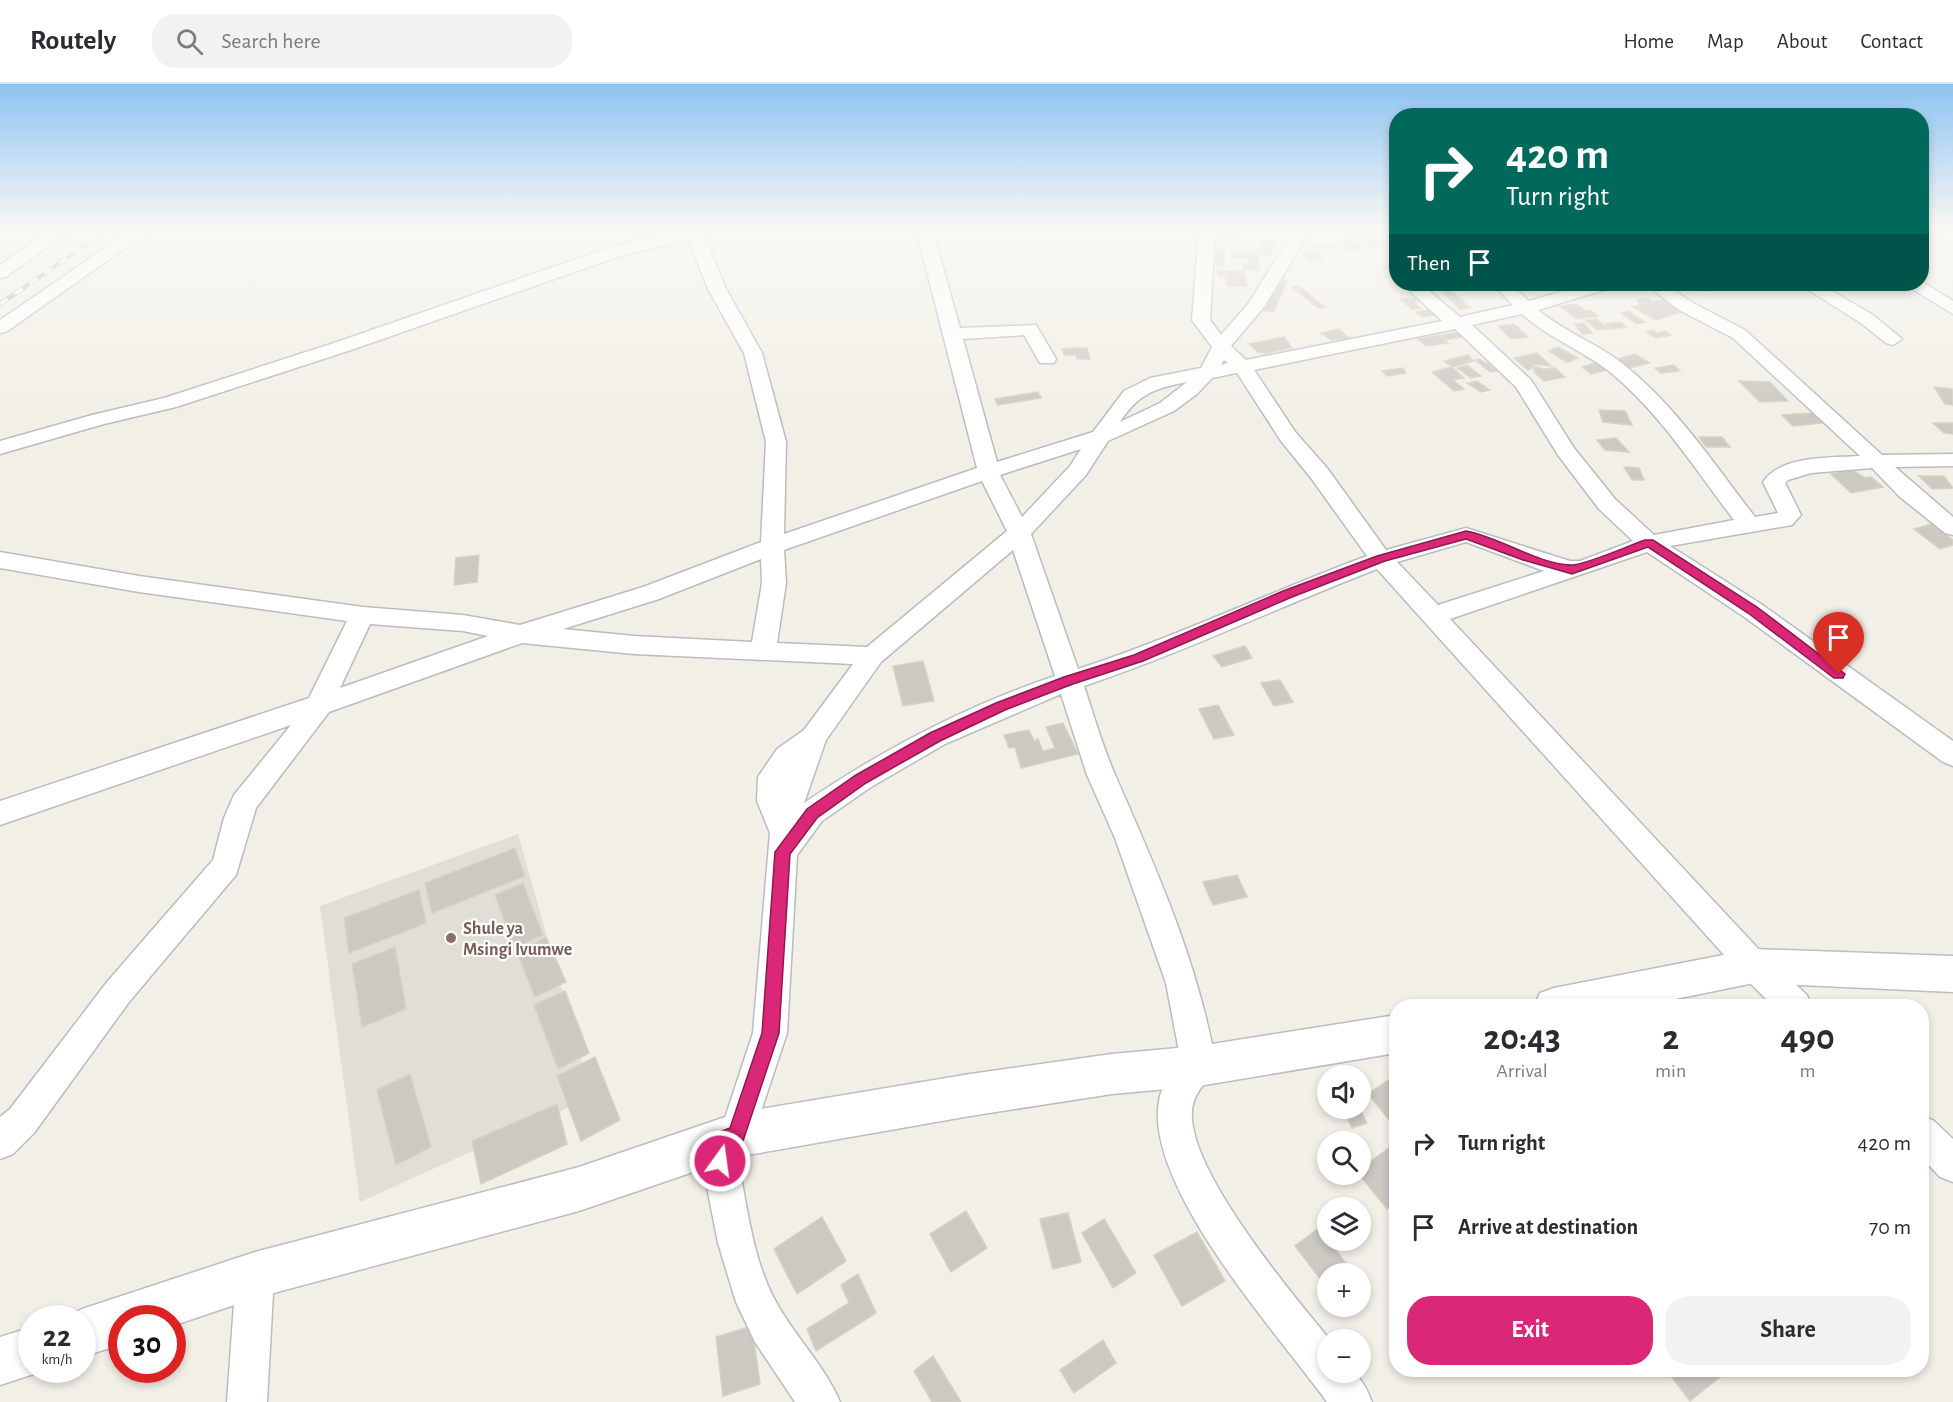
<!DOCTYPE html>
<meta charset="utf-8">
<style>
:root{--surface:#fff;--page:#f2f2f3;--text:#2b2b33;--muted:#7c7c81;--line:#e1e1e2;--accent:#db2777}
body{margin:0;font-family:"Alegreya Sans",sans-serif;background:var(--page);color:var(--text);height:100vh;display:flex;flex-direction:column;font-size:22px;white-space:nowrap}
*{box-sizing:border-box;margin:0}
p{font-size:20px;color:var(--muted)}
.icon{flex:none;width:33px;height:33px;fill:none;stroke:currentColor;stroke-width:2;stroke-linecap:round;stroke-linejoin:round}
.map{position:relative;flex:1;overflow:hidden}
.panel{position:absolute;left:1389px;top:915px;width:540px;height:378px;display:flex;flex-direction:column;background:var(--surface);border-radius:24px;box-shadow:0 3px 9px #0003}
.panel>*{flex:none}
.top-card{position:absolute;left:1389px;top:24px;width:540px;height:183px;border-radius:24px;box-shadow:0 3px 9px #0003;background:#00695c;color:#fff;overflow:hidden}
.tools{position:absolute;left:1317px;top:981px;display:grid;gap:12px}
.tools a{display:grid;place-items:center;width:54px;height:54px;border-radius:50%;background:var(--surface);box-shadow:0 3px 9px #0003;font-size:30px}
.speed{position:absolute;left:18px;top:1221px;display:flex;gap:12px;font-size:30px;font-weight:700;text-align:center}
.speed>*{display:grid;place-content:center;width:78px;height:78px;border-radius:50%;background:var(--surface);box-shadow:0 3px 9px #0003;line-height:1}
.speed small{font-size:15px;font-weight:400}
.speed .limit{border:9px solid #d22;background:#fff;color:#111}
.pin{position:absolute;display:grid;place-items:center;width:51px;height:51px;color:#fff;margin:-62px -26px;border-radius:50% 50% 50% 0;rotate:-45deg;box-shadow:0 0 6px #0007}
.pin .icon{rotate:45deg}
.me{position:absolute;width:66px;margin:-33px;rotate:14deg;stroke-linejoin:round;filter:drop-shadow(0 0 4px #0008)}
.turn{display:flex;align-items:center;gap:21px;height:126px;padding:0 18px;font-size:27px}
.turn .icon{width:78px;height:78px;stroke-width:2.5}
.turn b{display:block;font-size:42px;line-height:51px}
.then{display:flex;align-items:center;height:57px;padding:0 18px;background:#0003;gap:12px;font-size:22px}
.eta{display:flex;justify-content:space-evenly;align-items:center;height:102px;text-align:center}
.eta b{font-size:36px;font-weight:700;line-height:42px}
.action{display:flex;gap:12px;margin-top:auto;padding:12px 18px}
.action a{flex:1;height:69px;border-radius:24px;background:var(--accent);color:#fff;font-size:24px;font-weight:700;line-height:69px;text-align:center}
.action a+a{background:var(--page);color:var(--text)}
ul{padding:0;list-style:none}
li{display:flex;align-items:center;gap:18px;height:84px;padding:0 18px}
li div{flex:1}
li b{display:block;font-size:22px}
li em{font-style:normal}
header{display:flex;align-items:center;gap:36px;box-sizing:border-box;height:84px;padding:0 30px;background:var(--surface);border-bottom:2px solid var(--line)}
header strong{font-size:28px}
nav{display:flex;gap:33px;margin-inline-start:auto;font-size:21px}
.search{width:420px;height:54px;background:var(--page);display:flex;align-items:center;gap:15px;box-sizing:border-box;padding:0 21px;border-radius:24px;color:var(--muted);font-size:22px}
.map>svg:first-child{display:block}
</style>
<header>
<strong>Routely</strong>
<div class="search"><svg class="icon" aria-label="search" viewBox="0 0 24 24"><circle cx="10" cy="10" r="6"/><path d="M15 15l6 6"/></svg>Search here</div>
<nav><a>Home</a><a>Map</a><a>About</a><a>Contact</a></nav>
</header>
<div class="map">
<svg width="1953" height="1318" viewBox="0 0 1953 1318">
<rect width="100%" height="100%" fill="#f1efe6"/>
<polygon fill="#e1ded5" points="518,750 592,1013 360,1118 320,822"/>
<g fill="#ccc9c3" stroke="#d6d1c4" stroke-width="1.5">
<polygon points="1234,148 1234,156 1230,160 1218,159 1222,149"/>
<polygon points="1371,149 1383,160 1367,163 1355,152"/>
<polygon points="1351,155 1362,165 1349,167 1339,157"/>
<polygon points="1263,156 1276,158 1269,172 1256,170"/>
<polygon points="1331,159 1335,163 1315,166 1311,162"/>
<polygon points="1217,165 1224,166 1224,182 1216,182"/>
<polygon points="1315,167 1323,175 1309,177 1305,173 1309,173 1307,171 1300,169"/>
<polygon points="1231,168 1258,170 1259,186 1243,185 1243,181 1248,181 1248,174 1231,173"/>
<polygon points="1217,187 1243,187 1247,202 1227,202 1225,192 1218,192"/>
<polygon points="1278,195 1287,197 1274,227 1264,227"/>
<polygon points="1434,200 1445,200 1470,224 1460,225"/>
<polygon points="1697,200 1716,200 1723,203 1705,208 1697,204 1702,202"/>
<polygon points="1299,202 1325,223 1318,224 1292,203"/>
<polygon points="1647,214 1653,218 1663,216 1681,228 1656,236 1632,223 1640,221 1637,216"/>
<polygon points="1400,215 1415,215 1418,218 1414,219 1420,224 1412,225"/>
<polygon points="1577,220 1586,227 1591,226 1598,232 1576,235 1560,222"/>
<polygon points="1435,225 1441,230 1422,233 1416,228"/>
<polygon points="1628,227 1645,238 1637,240 1621,229"/>
<polygon points="1596,235 1608,245 1597,246 1586,236"/>
<polygon points="1621,238 1626,243 1611,245 1605,240"/>
<polygon points="1584,239 1592,249 1582,250 1575,240"/>
<polygon points="1514,240 1528,253 1511,255 1498,242"/>
<polygon points="1339,245 1349,254 1331,256 1321,249"/>
<polygon points="1653,246 1657,249 1665,247 1671,251 1656,254 1646,248"/>
<polygon points="1462,248 1467,252 1445,256 1440,251"/>
<polygon points="1440,251 1448,259 1426,262 1418,255"/>
<polygon points="1284,253 1292,264 1266,269 1258,268 1249,260"/>
<polygon points="1558,263 1578,274 1568,279 1548,267"/>
<polygon points="1075,264 1087,264 1090,275 1077,275 1076,271 1064,271 1062,265"/>
<polygon points="1537,269 1551,282 1532,280 1535,283 1528,286 1514,274"/>
<polygon points="1635,270 1650,279 1628,284 1614,276"/>
<polygon points="1468,271 1473,277 1452,283 1444,277"/>
<polygon points="1479,275 1488,280 1496,287 1490,288 1475,276"/>
<polygon points="1597,278 1608,286 1591,290 1582,283"/>
<polygon points="1467,281 1481,292 1471,294 1457,284"/>
<polygon points="1674,281 1680,287 1661,289 1655,284"/>
<polygon points="1452,283 1464,294 1453,296 1464,305 1454,307 1432,288"/>
<polygon points="1538,283 1543,285 1555,284 1565,293 1544,297 1534,288 1534,284"/>
<polygon points="1403,284 1406,289 1387,292 1382,287"/>
<polygon points="1477,297 1490,306 1481,308 1467,299"/>
<polygon points="1739,297 1770,298 1788,317 1760,318"/>
<polygon points="1934,303 1952,305 1953,321 1945,320"/>
<polygon points="1038,308 1041,314 998,321 995,315"/>
<polygon points="1599,326 1625,327 1632,341 1603,338"/>
<polygon points="1814,329 1822,339 1793,342 1782,331"/>
<polygon points="1933,339 1953,339 1953,350 1944,349"/>
<polygon points="1699,353 1722,353 1730,363 1706,363"/>
<polygon points="1616,354 1629,368 1605,366 1597,356"/>
<polygon points="1624,383 1639,384 1644,396 1632,396"/>
<polygon points="1852,386 1865,394 1871,393 1883,403 1851,409 1831,390"/>
<polygon points="1919,392 1944,392 1953,404 1932,405"/>
<polygon points="1931,440 1953,456 1953,461 1940,465 1914,445"/>
<polygon points="479,471 477,498 454,501 456,474"/>
<polygon points="1245,562 1252,574 1222,583 1213,572"/>
<polygon points="923,577 934,617 903,622 893,582"/>
<polygon points="1280,596 1293,618 1274,622 1261,599"/>
<polygon points="1218,621 1234,651 1214,655 1199,625"/>
<polygon points="1063,639 1078,670 1021,684 1015,663 1009,664 1004,651 1029,646 1034,657 1038,655 1043,667 1055,664 1046,643"/>
<polygon points="515,764 525,792 432,829 425,799"/>
<polygon points="1237,791 1247,813 1213,821 1203,798"/>
<polygon points="523,799 543,851 514,864 495,811"/>
<polygon points="419,806 426,839 349,869 344,834"/>
<polygon points="546,853 566,898 535,913 517,868"/>
<polygon points="395,863 406,925 362,943 352,880"/>
<polygon points="565,907 589,969 558,985 534,921"/>
<polygon points="595,973 620,1036 581,1057 557,992"/>
<polygon points="410,990 431,1063 396,1081 377,1006"/>
<polygon points="1396,991 1396,1038 1393,1041 1368,1010"/>
<polygon points="557,1020 567,1060 481,1100 472,1057"/>
<polygon points="1342,1024 1359,1024 1367,1039 1352,1044"/>
<polygon points="1396,1059 1396,1118 1387,1125 1359,1090 1360,1085"/>
<polygon points="966,1127 987,1164 951,1188 930,1150"/>
<polygon points="1068,1129 1081,1178 1053,1185 1040,1135"/>
<polygon points="822,1133 846,1177 797,1210 774,1165"/>
<polygon points="1104,1135 1136,1189 1113,1204 1082,1149"/>
<polygon points="1319,1144 1354,1190 1328,1190 1328,1205 1295,1162"/>
<polygon points="1197,1148 1225,1197 1182,1222 1154,1171"/>
<polygon points="858,1190 876,1229 816,1267 807,1245 849,1219 841,1201"/>
<polygon points="752,1242 760,1300 723,1312 716,1253"/>
<polygon points="1103,1256 1116,1279 1074,1309 1060,1286"/>
<polygon points="933,1272 961,1318 932,1318 914,1287"/>
<polygon points="1677,1286 1722,1286 1725,1289 1690,1317 1670,1291"/>
</g>
<g fill="none" stroke-linecap="round" stroke-linejoin="round">
<defs>
<g id="street">
<polygon points="52,145 71,145 6,193 0,194 0,181"/>
<polygon points="133,145 152,145 6,248 0,249 0,236"/>
<path d="M685 145H716L704 151 725 203 762 269 786 358 784 450 977 384 916 145H932L960 244 1036 241 1056 275 1054 279H1040L1024 251 963 255 997 378 1093 348 1124 307 1150 294 1201 284 1212 263 1192 236 1199 145H1215L1210 236 1221 251 1248 220 1295 145H1311L1264 223 1231 262 1246 276 1442 237 1403 200H1421L1460 233 1513 221 1492 200H1510L1529 217 1587 200H1612L1610 204 1538 226C1564 248 1597 259 1623 280 1676 322 1714 380 1755 433L1778 429 1763 398C1781 371 1830 374 1860 372L1733 254 1681 227 1645 200H1665L1693 219 1745 246 1882 371 1953 370V382L1895 383 1953 433V451L1945 449 1900 413 1872 384 1811 389 1788 396 1785 399 1801 431 1792 441 1670 462 1761 520 1953 657V682L1943 678 1743 532 1647 468 1450 535 1765 872 1807 911 1811 922H1773L1743 892 1377 485C1279 523 1184 568 1084 602 1094 632 1103 664 1116 693 1157 787 1199 880 1216 982 1210 995 1198 1004 1194 1017 1174 1072 1295 1213 1330 1256H1328V1288H1355L1366 1304 1372 1318H1327C1278 1250 1144 1103 1159 1017 1161 1002 1172 989 1181 978L1166 899 1115 754 1087 691 1061 610 945 660 871 703 822 737 797 771 787 949 749 1063 736 1068C747 1117 751 1173 776 1218 795 1253 825 1282 840 1318H795L755 1258 736 1218 718 1159 698 1058 703 1045 716 1040 722 1043 753 949 770 749 757 717 758 693 777 665 804 646 853 580 634 570 522 559 329 628 256 724 236 791 129 918 34 1049 13 1070 0 1075V1033L10 1025 107 898 213 776 224 734 234 711 291 641 0 741V717L309 614 347 537 139 508 0 484V468L139 492 363 523 463 531 520 541 643 503 761 458 766 358 744 269 707 203 689 155 620 172 351 266 176 323 104 340 0 370V357L92 331 164 314 337 258 608 164ZM1522 230C1548 254 1582 266 1610 288 1660 329 1695 385 1734 436L1654 451 1615 415 1574 364 1531 296 1472 241ZM1455 245 1516 303 1558 371 1599 425 1633 457 1580 477H1570L1466 444 1386 466 1327 384 1296 349 1254 286ZM1224 276 1228 279 1221 281ZM1237 289 1281 357 1311 394 1367 472C1270 508 1176 553 1078 585L1031 450 1086 391 1108 357 1174 327 1197 310 1212 294ZM1187 298 1160 319 1120 338C1138 310 1155 304 1187 298ZM1081 365 1070 382 1022 433 1000 391ZM982 397 1007 447 867 563 777 559 786 499 784 466ZM1466 458 1544 487 1438 521 1397 478ZM1013 466 1055 592C965 622 882 666 804 719L826 656 881 578ZM761 475 762 499 752 558 634 552 563 545 659 515ZM370 540 463 547 488 552 340 604Z"/>
<polygon points="1922,198 1953,217 1953,230 1904,200"/>
<polygon points="1799,200 1820,200 1873,231 1902,255 1893,261 1886,259 1861,239"/>
<polygon points="1922,1031 1934,1037 1953,1055 1953,1098 1940,1093 1922,1074"/>
<polygon points="255,1172 269,1177 274,1191 267,1318 227,1318 236,1191 241,1177"/>
</g>
<g id="secondary">
<polygon points="1754,865 1953,872 1953,908 1754,899 1641,922 1534,922 1540,909 1554,904"/>
<polygon points="1396,931 1396,969 1199,1002 1112,1010 970,1032 737,1073 579,1127 255,1214 172,1242 172,1234 122,1234 122,1260 82,1273 82,1234 64,1234 82,1225 255,1168 579,1083 737,1029 970,990 1112,970 1199,962"/>
<polygon points="32,1243 32,1286 46,1286 0,1301 0,1253"/>
</g>
</defs>
<use href="#street" stroke="#b9bcc1" stroke-width="3"/>
<use href="#secondary" stroke="#babdc3" stroke-width="3"/>
<use href="#street" fill="#fff" fill-rule="evenodd"/>
<use href="#secondary" fill="#fff" fill-rule="evenodd"/>
<defs>
<polyline id="rail" points="0,220 109,145"/>
</defs>
<use href="#rail" stroke="#b7b8b9" stroke-width="4.5"/>
<use href="#rail" stroke="#fff" stroke-width="3" stroke-dasharray="9" stroke-linecap="butt"/>
</g>
<linearGradient id="sky" x2="0" y2="1"><stop stop-color="#8ec3f1"/><stop offset="0.44" stop-color="#f9f8f4"/><stop offset="1" stop-color="#f9f8f4" stop-opacity="0"/></linearGradient>
<rect width="1953" height="330" fill="url(#sky)"/>
<path fill="#db2777" stroke="#8e194d" stroke-width="1.5" d="M1466 447C1500 453 1537 480 1571 481 1584 482 1630 461 1645 456H1653L1757 523 1845 590 1843 594H1834L1748 529 1648 463 1572 490 1523 476 1466 455 1385 477 1292 513 1143 577 1073 600 1005 626 940 657 866 699 817 734 790 770 779 949 743 1057 726 1064 729 1077 727 1084 720 1086 714 1084 707 1058 709 1052 730 1044 762 949 775 768 807 725 856 691 930 649 996 619 1064 593 1134 571 1283 507 1377 472Z"/>
<circle fill="#8d6e63" stroke="#fff" stroke-width="2" cx="451" cy="854" r="6"/>
<g text-anchor="middle" stroke-width="4.5" stroke-linejoin="round" paint-order="stroke">
<g font-size="18" font-weight="bold" fill="#785e54" stroke="#fff" text-anchor="start">
<text x="463" y="850">Shule ya<tspan x="463" dy="21">Msingi Ivumwe</tspan></text>
</g>
</g>
</svg>
<div class="tools">
<a><svg class="icon" aria-label="sound" viewBox="0 0 24 24"><path d="M4 9h4l5-4v14l-5-4H4zM17 9q2 3 0 6"/></svg></a>
<a><svg class="icon" aria-label="search" viewBox="0 0 24 24"><circle cx="10" cy="10" r="6"/><path d="M15 15l6 6"/></svg></a>
<a><svg class="icon" aria-label="layers" viewBox="0 0 24 24"><path d="M12 4l9 5-9 5-9-5zM3 14l9 5 9-5"/></svg></a>
<a>+</a>
<a>−</a>
</div>
<div class="speed"><div>22<small>km/h</small></div><div class="limit">30</div></div>
<div class="pin" style="left:1839px;top:590px;background:#d93025"><svg class="icon" aria-label="arrive" viewBox="0 0 24 24"><path d="M6 21V4h12l-3 4 3 4H6"/></svg></div>
<svg class="me" style="left:720px;top:1077px" viewBox="-20 -20 40 40"><circle r="17" fill="#db2777" stroke="#fff" stroke-width="3"/><path d="M0-11L8 9 0 5-8 9z" fill="#fff"/></svg>
<div class="top-card">
<div class="turn"><svg class="icon" aria-label="right" viewBox="0 0 24 24"><path d="M7 20v-9h11M14 6l5 5-5 5"/></svg><div><b>420 m</b>Turn right</div></div>
<div class="then">Then<svg class="icon" aria-label="arrive" viewBox="0 0 24 24"><path d="M6 21V4h12l-3 4 3 4H6"/></svg></div>
</div>
<section class="panel">
<div class="eta">
<div><b>20:43</b><p>Arrival</p></div>
<div><b>2</b><p>min</p></div>
<div><b>490</b><p>m</p></div>
</div>
<ul>
<li><svg class="icon" aria-label="right" viewBox="0 0 24 24"><path d="M7 20v-9h11M14 6l5 5-5 5"/></svg><div><b>Turn right</b></div><em>420 m</em></li>
<li><svg class="icon" aria-label="arrive" viewBox="0 0 24 24"><path d="M6 21V4h12l-3 4 3 4H6"/></svg><div><b>Arrive at destination</b></div><em>70 m</em></li>
</ul>
<div class="action"><a>Exit</a><a>Share</a></div>
</section>
</div>
